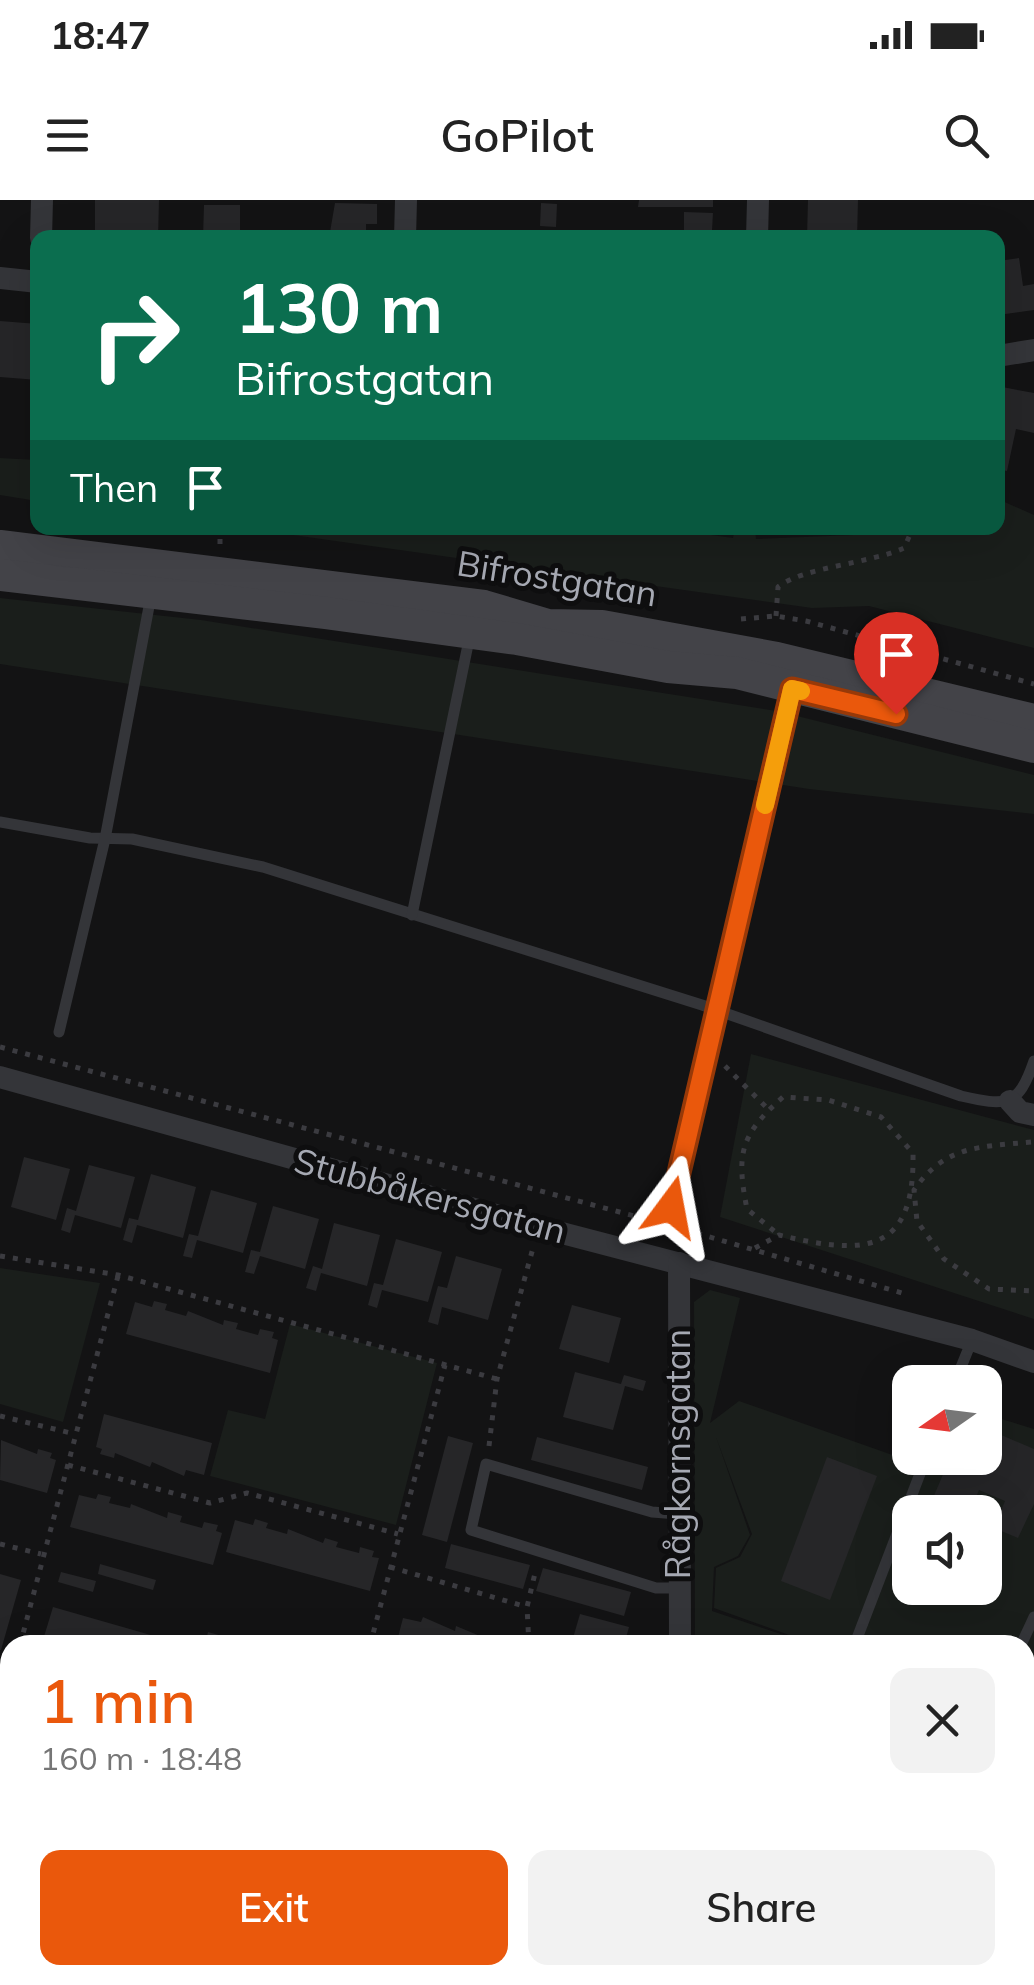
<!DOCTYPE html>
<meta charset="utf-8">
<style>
:root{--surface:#fff;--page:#f2f2f2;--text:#222;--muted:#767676;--accent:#ea580c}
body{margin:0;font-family:Mulish,sans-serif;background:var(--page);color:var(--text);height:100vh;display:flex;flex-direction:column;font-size:38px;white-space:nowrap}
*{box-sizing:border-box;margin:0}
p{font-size:32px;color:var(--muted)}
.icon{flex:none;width:55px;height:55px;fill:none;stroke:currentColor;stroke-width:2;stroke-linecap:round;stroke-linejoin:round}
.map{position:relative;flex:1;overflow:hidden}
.details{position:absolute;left:0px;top:1435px;width:1035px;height:350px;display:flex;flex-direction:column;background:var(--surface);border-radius:30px 30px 0 0;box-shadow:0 10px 40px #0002}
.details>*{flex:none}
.guide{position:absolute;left:30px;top:30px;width:975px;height:305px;border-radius:20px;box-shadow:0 10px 40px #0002;background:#0b6e4f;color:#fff;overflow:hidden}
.needle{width:65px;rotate:256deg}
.fabs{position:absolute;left:892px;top:1165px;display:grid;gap:20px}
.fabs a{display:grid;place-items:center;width:110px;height:110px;border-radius:20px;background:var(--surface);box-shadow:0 10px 40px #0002;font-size:50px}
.pin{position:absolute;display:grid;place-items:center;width:85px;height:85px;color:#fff;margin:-102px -42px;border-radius:50% 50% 50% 0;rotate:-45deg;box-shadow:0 0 10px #0007}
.pin .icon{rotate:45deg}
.me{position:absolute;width:110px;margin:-55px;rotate:13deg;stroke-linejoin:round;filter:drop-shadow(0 0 8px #0008)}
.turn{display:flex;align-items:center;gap:35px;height:210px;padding:0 40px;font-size:45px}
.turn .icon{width:130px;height:130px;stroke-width:2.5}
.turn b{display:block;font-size:70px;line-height:85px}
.then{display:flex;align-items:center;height:95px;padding:0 40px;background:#0003;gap:20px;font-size:38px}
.round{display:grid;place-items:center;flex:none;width:105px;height:105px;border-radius:20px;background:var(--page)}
.summary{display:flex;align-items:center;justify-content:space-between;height:170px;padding:0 40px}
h1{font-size:60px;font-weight:600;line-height:75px;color:var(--accent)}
.button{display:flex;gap:20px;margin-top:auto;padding:20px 40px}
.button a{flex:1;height:115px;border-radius:20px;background:var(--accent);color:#fff;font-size:40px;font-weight:600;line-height:115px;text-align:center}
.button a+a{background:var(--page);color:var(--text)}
.status{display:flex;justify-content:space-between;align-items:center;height:70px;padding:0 50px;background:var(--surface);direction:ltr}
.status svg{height:28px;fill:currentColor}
header{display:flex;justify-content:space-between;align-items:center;height:130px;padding:0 40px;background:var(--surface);font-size:45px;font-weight:600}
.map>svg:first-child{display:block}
</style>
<div class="status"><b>18:47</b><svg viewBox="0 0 49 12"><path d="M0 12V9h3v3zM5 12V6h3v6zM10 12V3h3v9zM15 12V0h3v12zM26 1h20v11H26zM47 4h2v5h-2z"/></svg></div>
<header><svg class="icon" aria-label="menu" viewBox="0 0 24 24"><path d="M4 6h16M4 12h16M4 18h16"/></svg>GoPilot<svg class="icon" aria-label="search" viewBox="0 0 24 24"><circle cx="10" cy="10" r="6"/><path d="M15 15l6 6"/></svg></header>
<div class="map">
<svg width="1034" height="1785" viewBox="0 0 1034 1785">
<rect width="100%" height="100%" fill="#131314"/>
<g fill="#1a1e1b" fill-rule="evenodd">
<polygon points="0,258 37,260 37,301 0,295"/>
<polygon points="998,299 1034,315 1034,448 869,406 812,408 243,328 661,328 733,338 735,328 755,328 756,339 902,333 903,328 998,328"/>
<polygon points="0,398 201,420 777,511 1034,575 1034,614 809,589 0,464"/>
<polygon points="751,854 1034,930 1034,1119 720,1017"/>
<polygon points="0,1068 100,1083 63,1222 0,1204"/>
<path d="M710 1090 740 1098 710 1223 739 1201 935 1270 942 1258H985V1214L1034 1229V1785H697L698 1775H1025V1445H817L714 1408 716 1368 740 1357 752 1334 716 1237 750 1335 738 1356 714 1367 712 1411 813 1445H695L694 1102ZM910 1312H985V1388H910Z"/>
<polygon points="290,1124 437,1163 396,1325 210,1276 228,1210 265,1219"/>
<polygon points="170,1775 275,1775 273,1785 168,1785"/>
</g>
<g fill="#262628">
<polygon points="95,0 159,0 158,38 95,38"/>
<polygon points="639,0 713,0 713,7 638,7"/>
<polygon points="808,0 858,0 857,38 807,38"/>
<polygon points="335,3 377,4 377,24 366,24 366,38 329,38"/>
<polygon points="541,3 557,4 556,27 540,26"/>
<polygon points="204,5 240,5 240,34 253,38 203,38"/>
<polygon points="684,12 713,13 712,30 684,30"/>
<polygon points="1019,58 1023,86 1034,84 1034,110 998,115 998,61"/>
<polygon points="0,121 38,124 38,180 0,177"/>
<polygon points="1002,187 1034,193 1034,233 1016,229 1007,271 998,269 998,209"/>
<polygon points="24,957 70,969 56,1020 11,1007"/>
<polygon points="89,965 135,977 121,1028 75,1015 70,1033 61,1030 67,1008 76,1011"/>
<polygon points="151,974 196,987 183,1038 137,1025 132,1043 123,1040 129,1018 138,1020"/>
<polygon points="211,990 257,1003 243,1053 197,1040 192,1058 183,1056 189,1034 198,1036"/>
<polygon points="273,1006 319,1019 305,1069 260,1056 254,1074 245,1072 251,1050 260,1052"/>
<polygon points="334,1023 380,1035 367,1086 321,1073 316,1091 306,1088 313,1066 322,1069"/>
<polygon points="396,1039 442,1052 428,1102 382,1090 377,1108 368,1105 374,1083 383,1085"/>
<polygon points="456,1056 502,1069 488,1120 442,1107 438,1125 428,1122 438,1086 447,1088"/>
<polygon points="154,1101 167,1104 165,1110 186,1116 188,1111 223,1125 224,1120 238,1123 236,1129 258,1135 260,1129 274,1132 272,1138 278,1140 270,1173 126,1134 135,1102 152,1107"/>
<polygon points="572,1105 621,1118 609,1163 559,1149"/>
<polygon points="575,1172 621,1184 624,1175 646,1181 643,1191 625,1186 613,1230 563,1217"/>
<polygon points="104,1214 212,1243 204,1275 186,1270 184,1276 152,1262 150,1267 115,1253 114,1258 100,1254 102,1249 96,1247"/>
<polygon points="985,1228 1034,1249 1034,1304 1018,1338 994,1328 1005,1301 979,1290 970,1312 927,1312 950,1258 985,1258"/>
<polygon points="448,1236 473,1243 447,1342 422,1335"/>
<polygon points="537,1237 648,1267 642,1290 531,1260"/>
<polygon points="1,1240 37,1254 38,1249 52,1253 50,1258 56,1260 47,1293 0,1280"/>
<polygon points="827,1257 877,1276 830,1400 781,1381"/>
<polygon points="98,1294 111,1297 109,1303 130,1308 131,1304 167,1318 168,1312 182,1316 180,1322 202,1328 204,1322 218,1325 216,1331 222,1333 213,1365 70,1327 79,1295 96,1299"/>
<polygon points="255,1319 268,1323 266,1328 287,1334 288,1329 323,1343 325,1338 338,1342 336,1347 359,1353 360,1347 374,1351 372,1357 379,1358 370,1391 226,1352 235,1320 253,1325"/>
<polygon points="451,1344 530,1365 523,1389 445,1368"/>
<polygon points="100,1364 156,1380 153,1390 98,1374"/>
<polygon points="543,1368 631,1392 624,1416 536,1391"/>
<polygon points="61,1372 96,1381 93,1392 58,1382"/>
<polygon points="0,1374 21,1380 1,1450 0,1450"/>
<polygon points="53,1407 182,1444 182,1445 49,1445 43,1440"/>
<polygon points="580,1414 629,1427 624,1445 571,1445"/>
<polygon points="423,1417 455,1431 456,1426 492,1441 493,1435 506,1439 505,1445 396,1445 403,1418 421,1422"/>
<polygon points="208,1432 250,1444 249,1445 205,1445"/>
<polygon points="1,1601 10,1603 10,1645 0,1643"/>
<polygon points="325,1775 385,1775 398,1778 396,1785 322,1785"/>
<polygon points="571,1775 625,1775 622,1785 569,1785"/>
</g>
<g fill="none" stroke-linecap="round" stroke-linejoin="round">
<g stroke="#3b3b40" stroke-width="5" stroke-dasharray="5 8" stroke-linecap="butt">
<polyline points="258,328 291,328"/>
<polyline points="220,344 220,335 227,328"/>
<polyline points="524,384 578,393"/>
<path d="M776 416 778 387C803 367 868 364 904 348L913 328"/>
<polyline points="741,419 776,416 806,421 1034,484"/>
<polyline points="0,847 657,1022"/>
<polyline points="725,866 769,910"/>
<path d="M1031 942C980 947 945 945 914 990L917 1021 944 1059 989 1089 1034 1091"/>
<polyline points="672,1026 902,1093"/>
<path d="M755 1048 779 1035C863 1055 915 1056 913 953L881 917 828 900 783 897C740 935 736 954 747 1009L779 1035"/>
<polyline points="0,1056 118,1075 497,1179"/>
<polyline points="0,1216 75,1234"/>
<polyline points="489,1246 497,1179 533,1048"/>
<polyline points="68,1265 210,1303 247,1293 398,1334"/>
<polyline points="0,1344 41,1354"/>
<polyline points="390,1367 527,1407"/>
<polyline points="20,1445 118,1076"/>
<polyline points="370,1445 445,1165"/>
<polyline points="529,1445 527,1407 536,1369"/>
<polyline points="0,1520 10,1482"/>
<polyline points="1025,1587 1034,1591"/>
<polyline points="0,1665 10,1667"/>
<polyline points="1025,1735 1034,1737"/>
<polyline points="226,1775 269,1785"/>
<polyline points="157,1785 160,1775"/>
<polyline points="282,1785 284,1775"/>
<polyline points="501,1785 504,1775"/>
</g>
<g stroke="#343539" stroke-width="11">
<path d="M0 622 90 638 132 639 263 667 702 805 961 896C1006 906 1018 908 1034 861"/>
<polyline points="412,715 470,435"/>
<polyline points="59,832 105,639 151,396"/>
<polyline points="671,1007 792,490"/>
<polyline points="955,1182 972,1140"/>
<polyline points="677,1388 656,1388 471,1330 486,1264 652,1312 678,1314"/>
<polyline points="864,1445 856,1441 926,1258"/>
<polyline points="1021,1445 1034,1417"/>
<polyline points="860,1785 865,1775"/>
</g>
<g stroke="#343539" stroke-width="22">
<polyline points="41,38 42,0"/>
<polyline points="405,38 406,0"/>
<polyline points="757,38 758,0"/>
<polyline points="0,78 38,82"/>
<polyline points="998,156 1034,150"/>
<polyline points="0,877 539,1027 972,1140 1034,1162"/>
<polyline points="1010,901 1020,912 1034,915"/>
<polyline points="679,1063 680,1445"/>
<polyline points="686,1785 688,1775"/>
</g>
<g stroke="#434348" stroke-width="32">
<polyline points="0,346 484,406 548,425 602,426 777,458 1034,520"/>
<polyline points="0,375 326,413 517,439 668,467 737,473 1034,547"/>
</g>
</g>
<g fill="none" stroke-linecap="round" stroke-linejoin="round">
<defs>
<polyline id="route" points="671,1007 792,489 896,514"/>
</defs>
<use href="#route" stroke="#983908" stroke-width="25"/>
<use href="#route" stroke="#ea580c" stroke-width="18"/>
<polyline stroke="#f59e0b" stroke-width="18" points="765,605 792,489 801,491"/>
</g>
<g text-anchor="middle" stroke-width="10" stroke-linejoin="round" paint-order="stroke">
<g font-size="35" fill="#a6a9b3" stroke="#0e0e0f">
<text transform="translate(557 379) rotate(9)" y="12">Bifrostgatan</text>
<text transform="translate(430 996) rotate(15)" y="12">Stubbåkersgatan</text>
<text transform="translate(678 1254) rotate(-90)" y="12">Rågkornsgatan</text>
</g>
</g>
</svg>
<div class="fabs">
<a><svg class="needle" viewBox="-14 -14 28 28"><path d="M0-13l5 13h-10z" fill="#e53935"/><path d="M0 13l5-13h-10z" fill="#767676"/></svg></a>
<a><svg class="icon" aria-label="sound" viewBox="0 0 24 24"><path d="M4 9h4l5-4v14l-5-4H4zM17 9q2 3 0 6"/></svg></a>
</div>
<div class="pin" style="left:896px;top:514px;background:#d93025"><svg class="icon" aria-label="arrive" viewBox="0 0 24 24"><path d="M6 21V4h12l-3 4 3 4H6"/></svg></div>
<svg class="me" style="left:671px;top:1007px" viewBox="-20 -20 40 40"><path d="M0-17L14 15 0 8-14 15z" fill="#ea580c" stroke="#fff" stroke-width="4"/></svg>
<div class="guide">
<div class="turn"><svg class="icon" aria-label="right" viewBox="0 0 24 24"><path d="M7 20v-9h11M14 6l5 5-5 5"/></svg><div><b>130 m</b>Bifrostgatan</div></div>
<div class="then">Then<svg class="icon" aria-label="arrive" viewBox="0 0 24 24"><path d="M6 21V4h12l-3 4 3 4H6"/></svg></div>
</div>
<section class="details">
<div class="summary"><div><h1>1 min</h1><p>160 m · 18:48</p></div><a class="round"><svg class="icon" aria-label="close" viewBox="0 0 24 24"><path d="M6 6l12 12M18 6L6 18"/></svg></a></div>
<div class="button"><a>Exit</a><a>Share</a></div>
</section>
</div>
